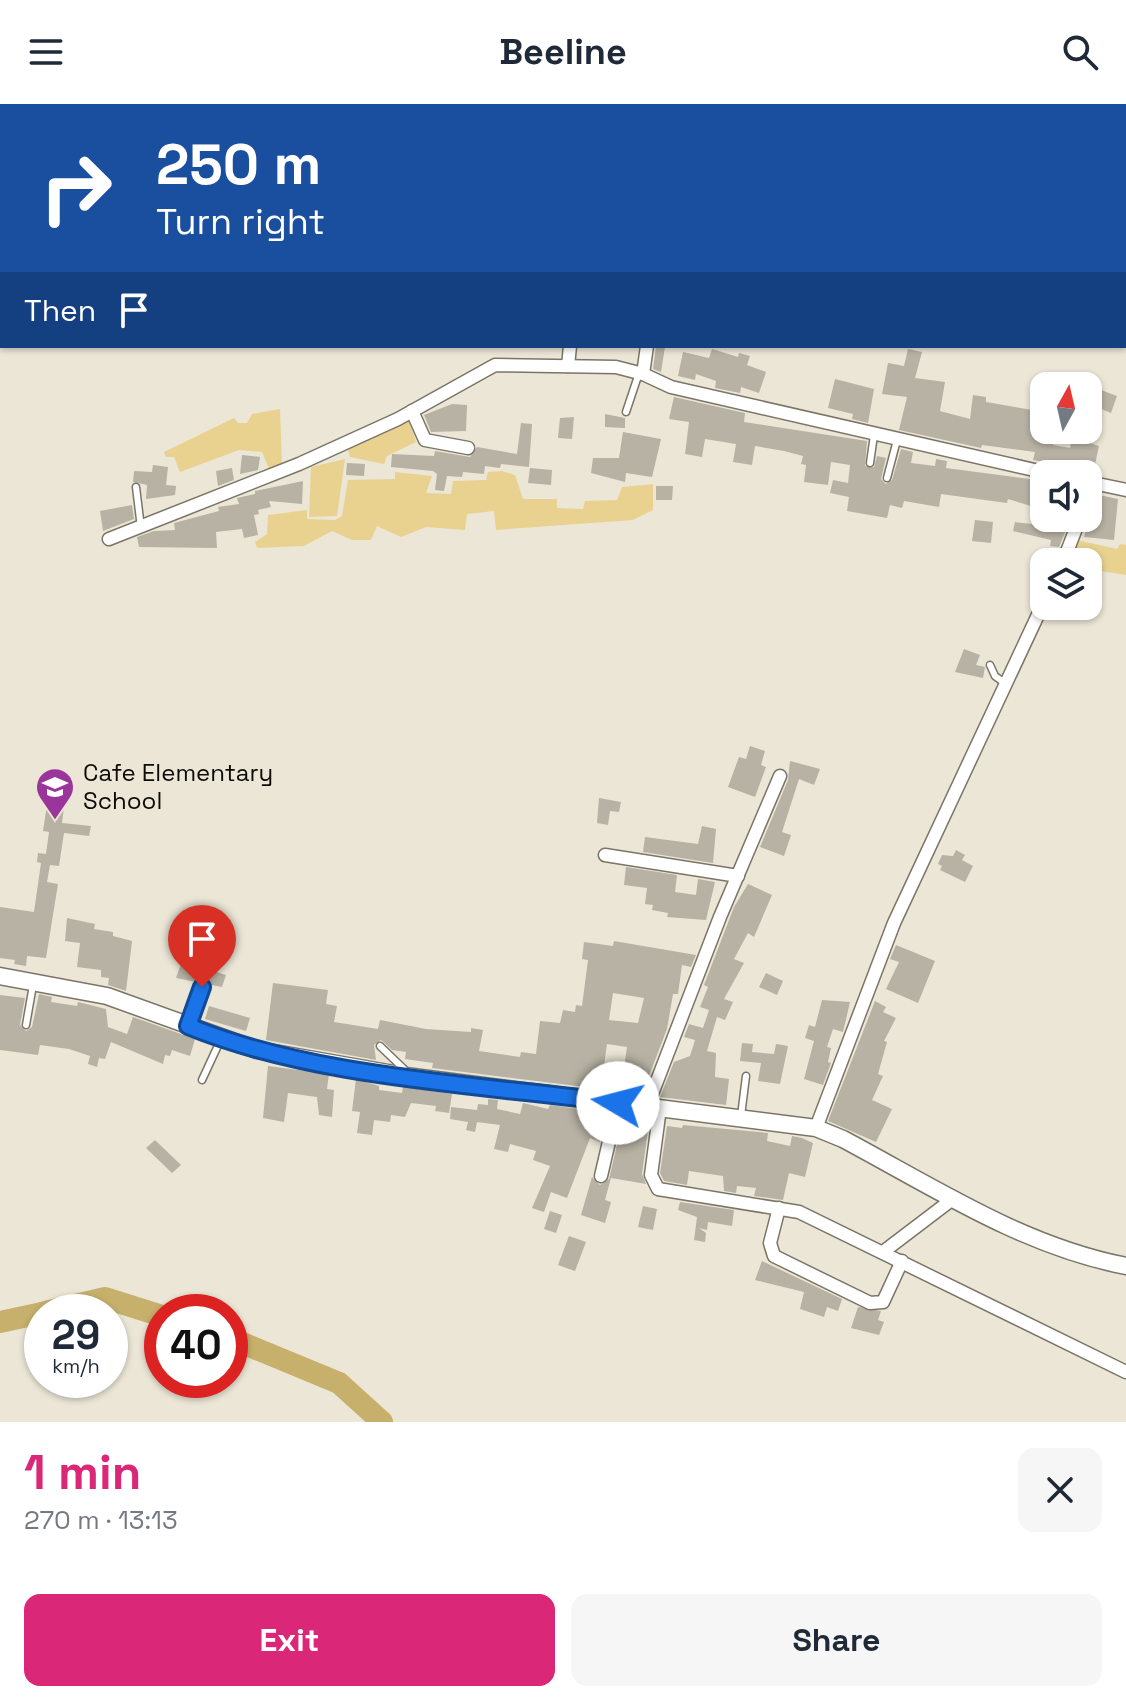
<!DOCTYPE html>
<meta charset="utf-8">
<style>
:root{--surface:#fff;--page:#f6f6f7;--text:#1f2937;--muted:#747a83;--accent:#db2777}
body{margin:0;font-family:"Space Grotesk",sans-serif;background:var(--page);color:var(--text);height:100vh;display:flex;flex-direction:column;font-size:30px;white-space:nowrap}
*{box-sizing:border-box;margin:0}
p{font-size:26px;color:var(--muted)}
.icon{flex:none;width:44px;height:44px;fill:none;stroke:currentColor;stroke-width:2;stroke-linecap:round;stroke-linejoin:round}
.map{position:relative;height:1318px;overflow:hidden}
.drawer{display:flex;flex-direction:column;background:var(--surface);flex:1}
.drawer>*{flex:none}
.banner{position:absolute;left:0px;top:0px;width:1126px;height:244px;box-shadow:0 2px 6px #0004;background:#1a4fa0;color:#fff;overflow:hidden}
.needle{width:52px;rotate:8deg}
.buttons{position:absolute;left:1030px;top:268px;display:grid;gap:16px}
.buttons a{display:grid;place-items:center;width:72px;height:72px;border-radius:16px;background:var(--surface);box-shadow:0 2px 6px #0004;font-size:40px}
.speed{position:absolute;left:24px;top:1190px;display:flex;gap:16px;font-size:40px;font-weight:700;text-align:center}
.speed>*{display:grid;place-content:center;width:104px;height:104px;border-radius:50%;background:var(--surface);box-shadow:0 2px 6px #0004;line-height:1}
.speed small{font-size:20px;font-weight:400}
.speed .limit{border:12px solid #d22;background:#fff;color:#111}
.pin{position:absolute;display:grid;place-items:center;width:68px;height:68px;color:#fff;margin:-82px -34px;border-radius:50% 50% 50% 0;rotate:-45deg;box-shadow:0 0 8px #0007}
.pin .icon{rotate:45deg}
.me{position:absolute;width:88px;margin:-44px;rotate:278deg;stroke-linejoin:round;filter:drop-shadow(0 0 6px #0008)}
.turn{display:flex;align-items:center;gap:28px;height:168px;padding:0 24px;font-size:36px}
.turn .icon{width:104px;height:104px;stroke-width:2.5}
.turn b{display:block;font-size:56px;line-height:68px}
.then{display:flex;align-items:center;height:76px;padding:0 24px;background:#0003;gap:16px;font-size:30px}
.round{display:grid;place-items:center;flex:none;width:84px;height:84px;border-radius:16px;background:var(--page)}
.overview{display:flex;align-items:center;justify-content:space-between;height:136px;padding:0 24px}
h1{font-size:48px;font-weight:800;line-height:60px;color:var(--accent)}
.cta{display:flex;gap:16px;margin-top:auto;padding:16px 24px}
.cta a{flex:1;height:92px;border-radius:16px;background:var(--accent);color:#fff;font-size:32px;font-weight:800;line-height:92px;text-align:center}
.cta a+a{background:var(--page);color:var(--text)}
header{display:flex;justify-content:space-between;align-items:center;height:104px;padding:0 24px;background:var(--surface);font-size:36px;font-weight:800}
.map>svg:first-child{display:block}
</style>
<header><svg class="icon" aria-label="menu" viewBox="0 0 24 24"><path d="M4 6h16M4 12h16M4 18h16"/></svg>Beeline<svg class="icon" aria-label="search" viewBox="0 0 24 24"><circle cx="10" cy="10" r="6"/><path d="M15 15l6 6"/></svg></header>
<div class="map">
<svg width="1126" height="1318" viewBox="0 0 1126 1318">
<rect width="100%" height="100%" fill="#ebe6d6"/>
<g fill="#e9d290">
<polygon points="280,305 282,362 270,367 262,348 239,346 180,368 174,353 166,353 164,348 234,314 238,319 247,319 252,310"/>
<polygon points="408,315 416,338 387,352 384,360 350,353 347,343"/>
<polygon points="345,355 337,412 309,413 311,363"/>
<polygon points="502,367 515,371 523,395 557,395 557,404 583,405 585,397 617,396 622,383 653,380 653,406 633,416 496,426 494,407 467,410 465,426 426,423 401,433 377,422 371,436 352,436 332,427 304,442 257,444 255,438 267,430 268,411 307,406 307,415 335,416 342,412 348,376 395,375 395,368 432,372 426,389 451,390 453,377 486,376 488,368"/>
<polygon points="1077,436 1117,445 1120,440 1126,441 1126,471 1088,465 1088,458 1068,457"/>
</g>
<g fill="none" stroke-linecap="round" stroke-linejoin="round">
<g stroke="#c7b06b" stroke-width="22">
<polyline points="45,1208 105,1194 162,1212"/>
<polyline points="0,1218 42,1209"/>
<polyline points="230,1234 339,1279 382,1318"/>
</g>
</g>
<g fill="#b7b2a3" fill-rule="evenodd">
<polygon points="656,242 665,243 661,268 653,265"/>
<polygon points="712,245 738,253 739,249 750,252 747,261 766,268 759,289 741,283 740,289 715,284 716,277 696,270 695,276 678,272 683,248 709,254"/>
<polygon points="908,245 922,248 915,274 945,278 940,307 970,315 973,291 986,293 986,298 1044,308 1044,326 1055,328 1053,341 1070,344 1072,333 1099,342 1093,370 1072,367 1072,362 1033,356 1035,348 982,341 981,344 899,326 907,293 882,290 888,259 904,262"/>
<polygon points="835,275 874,285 868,319 852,315 853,310 828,304"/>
<polygon points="1101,286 1117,292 1111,309 1094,302"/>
<polygon points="674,293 745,309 744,318 867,337 865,362 874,363 877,352 886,354 881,375 886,380 892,376 901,345 913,348 911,359 935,362 936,355 947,357 946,364 1044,377 1044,406 1008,395 1007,399 941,390 939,403 904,397 902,404 890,401 887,414 847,407 849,393 830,389 833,376 848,379 850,361 831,358 828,381 804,378 806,361 801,360 803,352 784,347 755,342 752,361 733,358 736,340 705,335 702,353 685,350 689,318 669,315"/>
<polygon points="452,300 467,301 466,327 431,328 424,311"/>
<polygon points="605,310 625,314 625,324 605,323"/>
<polygon points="574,313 572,335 558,334 560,314"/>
<polygon points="521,319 532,320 529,363 501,360 500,364 485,362 484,370 463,368 462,373 447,372 444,387 435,386 437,370 433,367 391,363 392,350 434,352 435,347 470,353 477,343 517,350"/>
<polygon points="623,328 661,335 652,373 626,369 625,378 591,369 593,354 619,354"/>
<polygon points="242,351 260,353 258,366 240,370"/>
<polygon points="347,359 365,360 364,372 346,371"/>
<polygon points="153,361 168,363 166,381 176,382 175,391 146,395 147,381 133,378 134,367 152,368"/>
<polygon points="232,364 234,376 218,382 216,367"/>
<polygon points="530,364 552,366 551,381 528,379"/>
<polygon points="303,377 302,400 269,397 271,403 258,406 259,410 254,411 258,431 244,434 242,425 216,428 217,444 139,443 137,433 154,427 175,426 174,419 219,407 218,403 239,400 237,394 255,390 255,387"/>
<polygon points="656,382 673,382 672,396 656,396"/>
<polygon points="1099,391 1118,395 1114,436 1084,433 1088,419 1093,420"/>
<polygon points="132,401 134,415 103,427 100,407"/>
<polygon points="975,416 993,418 991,439 972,437"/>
<polygon points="1015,418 1031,420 1066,426 1059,443 1050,442 1051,436 1013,427"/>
<polygon points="964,545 980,551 976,561 985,563 983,574 955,568"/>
<polygon points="750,642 765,647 761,661 766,663 755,693 728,683 739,653 746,655"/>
<polygon points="790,657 820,665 814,681 799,675 782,728 791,731 784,752 760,743 788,676"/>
<polygon points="50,681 62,682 61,694 65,694 62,719 91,722 89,732 64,729 59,762 50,761 47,778 58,780 46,854 27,852 26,862 14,860 15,856 0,854 0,803 34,808 41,759 37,758 38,749 46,750 49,728 43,727"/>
<polygon points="599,694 621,698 619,708 610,707 608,721 597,719"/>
<polygon points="702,722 716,725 713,759 643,748 645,733 698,740"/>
<polygon points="956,746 965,751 962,756 973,762 965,778 940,766 942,762 938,760 942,751 953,752"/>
<polygon points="626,763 677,771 675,788 696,791 698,775 715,778 706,816 667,813 668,809 652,806 653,801 645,800 647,784 624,781"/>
<polygon points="748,780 772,791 754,833 748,829 734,855 744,859 724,895 733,898 725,916 717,913 707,947 716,949 715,973 729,975 726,1001 660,993 674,958 690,952 695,936 684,933 689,920 703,924 709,906 700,903 708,883 704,881 734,803"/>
<polygon points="67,814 95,820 94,825 113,828 113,832 132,837 126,887 108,881 109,874 101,873 101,866 77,863 80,839 65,837"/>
<path d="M614 837 696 851 691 863 682 861 678 890H673L667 925 642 990 432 964 433 959 405 955 406 948 392 946 381 936 374 941 376 956 266 936 273 879 328 886 326 900 337 902 334 918 378 925 380 916 426 925 471 928V924L483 926 479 947 520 953 521 948 536 950 540 917 560 919 563 906 575 908 576 901 582 902 588 856 582 855 584 838 613 842ZM613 889 644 894 638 919 609 916ZM607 940 627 943 624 964 604 962Z"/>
<polygon points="896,841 935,857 918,899 886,885 899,858 890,855"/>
<polygon points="182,857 226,871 222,883 176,874"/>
<polygon points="766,869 783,877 777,891 759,883"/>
<polygon points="39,890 52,893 51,898 77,902 78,898 106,905 108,923 127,930 133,913 195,935 190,952 172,946 170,952 165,951 163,960 111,938 105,955 99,954 97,963 88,960 90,952 69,945 40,941 38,951 0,946 0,891 25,894 20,921 26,927 32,923"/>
<polygon points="822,896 850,898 843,928 833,925 827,943 831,944 828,958 831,959 823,981 804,975 814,937 805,934 809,921 815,923"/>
<polygon points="875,897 886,903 883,908 896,914 884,937 887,938 878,970 883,972 872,996 892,1005 876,1038 828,1017"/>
<polygon points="209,902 250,914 246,927 205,915"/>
<polygon points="742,939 753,940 752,948 774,950 776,940 788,942 780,980 758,977 761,959 740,957"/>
<polygon points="268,962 329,970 327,985 334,986 332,1013 319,1011 317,993 288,989 284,1018 263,1014"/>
<polygon points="356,975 379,982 379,986 402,989 403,983 452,990 449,1009 435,1007 436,1002 411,999 405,1013 391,1011 390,1018 374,1016 372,1031 357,1029 360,1008 352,1007"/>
<polygon points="488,995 498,996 497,1005 520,1010 523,999 548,1005 550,1001 607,1009 600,1038 590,1034 567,1094 551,1088 544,1108 532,1104 550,1062 533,1056 536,1047 510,1040 508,1048 494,1045 500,1021 477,1018 475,1028 466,1026 468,1018 450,1015 451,1003 477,1006 478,1000 488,1001"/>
<polygon points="624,1011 644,1014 643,1022 648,1026 642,1070 646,1080 611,1074 605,1096 611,1098 605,1119 581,1111 592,1073 600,1081 609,1075"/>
<polygon points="683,1021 768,1029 767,1037 790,1042 792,1032 802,1034 813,1039 805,1073 789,1069 783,1096 754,1092 756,1084 737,1082 736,1089 724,1087 723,1072 689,1067 687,1081 664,1077 660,1069 667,1022 682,1024"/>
<polygon points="155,1036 181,1061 172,1069 146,1044"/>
<polygon points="680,1098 734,1106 732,1122 708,1118 707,1126 699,1124 706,1129 705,1138 694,1136 697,1113 678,1106"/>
<polygon points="643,1102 657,1105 653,1126 638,1123"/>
<polygon points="550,1107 562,1111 556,1129 544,1125"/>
<polygon points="569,1132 586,1138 575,1167 558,1161"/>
<polygon points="762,1157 842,1195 838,1207 827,1203 824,1213 800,1205 804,1188 755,1176"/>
<polygon points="858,1203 881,1207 878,1216 884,1218 879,1231 851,1224"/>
</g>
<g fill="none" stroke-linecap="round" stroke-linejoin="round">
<defs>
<g id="service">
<polyline points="626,308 639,269"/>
<polyline points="870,359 874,331"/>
<polyline points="887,374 897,336"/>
<polyline points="136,383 141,424"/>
<polyline points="990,561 995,572 1006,580"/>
<polyline points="189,918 202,883"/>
<polyline points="26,921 33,881"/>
<polyline points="380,942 407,968"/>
<polyline points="202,976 221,935"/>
<polyline points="741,1012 746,972"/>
<polyline points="649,1020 651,1003"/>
</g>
<g id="minor">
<polyline points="568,262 570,242"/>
<polyline points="643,270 647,242"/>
<polyline points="412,307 425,336 468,344"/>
<polyline points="1093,379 1126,386"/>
<polyline points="109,435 299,360 398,315 495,261 616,263 643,270 671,283 1052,370"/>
<polyline points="1063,458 1080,414"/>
<polyline points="605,751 738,772"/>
<polyline points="647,1003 720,813 780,672"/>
<polyline points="660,1004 651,1071 658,1085 799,1108 1126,1268"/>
<polyline points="816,1024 894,819 1044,498"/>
<polyline points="601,1072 618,999"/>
<polyline points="779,1104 770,1139 774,1152 870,1199 883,1198 902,1157"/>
<polyline points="883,1148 954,1094"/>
</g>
<path id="tertiary" d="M0 872 107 892 257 946 405 972 816 1024 843 1035C935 1084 1023 1142 1126 1162"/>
</defs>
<use href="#service" stroke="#7a7567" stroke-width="9"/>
<use href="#minor" stroke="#7a7567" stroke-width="15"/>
<use href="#tertiary" stroke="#7a7567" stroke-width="19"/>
<use href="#service" stroke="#fff" stroke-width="6"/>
<use href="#minor" stroke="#fff" stroke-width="12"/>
<use href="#tertiary" stroke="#fff" stroke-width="16"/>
</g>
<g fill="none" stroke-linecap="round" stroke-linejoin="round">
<defs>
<path id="route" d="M202 883 188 922C318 975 479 980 618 999"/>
</defs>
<use href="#route" stroke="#114b97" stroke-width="20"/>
<use href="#route" stroke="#1a73e8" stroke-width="14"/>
</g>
<defs>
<symbol id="school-pin" viewBox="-11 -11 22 30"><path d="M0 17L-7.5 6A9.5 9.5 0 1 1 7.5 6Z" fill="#99359b" stroke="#ebe6d6"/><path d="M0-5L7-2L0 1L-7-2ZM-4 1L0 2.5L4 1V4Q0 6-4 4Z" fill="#fff"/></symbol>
</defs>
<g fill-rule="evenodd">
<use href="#school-pin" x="33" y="661" width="44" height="60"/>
</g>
<g text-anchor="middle" stroke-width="7" stroke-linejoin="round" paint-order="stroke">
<g font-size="24" fill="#0d0b07" stroke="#ebe6d6" text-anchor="start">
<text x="83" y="677">Cafe Elementary<tspan x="83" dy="28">School</tspan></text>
</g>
</g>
</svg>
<div class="buttons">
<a><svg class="needle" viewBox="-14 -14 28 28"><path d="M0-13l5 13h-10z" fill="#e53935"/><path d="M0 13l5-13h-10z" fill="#747a83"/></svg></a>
<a><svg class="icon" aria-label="sound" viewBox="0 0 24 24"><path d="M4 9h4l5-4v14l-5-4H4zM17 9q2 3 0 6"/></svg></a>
<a><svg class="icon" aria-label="layers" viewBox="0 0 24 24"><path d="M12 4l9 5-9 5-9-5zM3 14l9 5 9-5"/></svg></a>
</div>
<div class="speed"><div>29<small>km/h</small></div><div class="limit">40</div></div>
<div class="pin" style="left:202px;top:883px;background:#d93025"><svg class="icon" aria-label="arrive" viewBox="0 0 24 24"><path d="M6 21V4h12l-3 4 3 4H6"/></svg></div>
<svg class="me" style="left:618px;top:999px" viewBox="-20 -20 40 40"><circle r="19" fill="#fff"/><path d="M0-13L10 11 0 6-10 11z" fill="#1a73e8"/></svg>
<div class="banner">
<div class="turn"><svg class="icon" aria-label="right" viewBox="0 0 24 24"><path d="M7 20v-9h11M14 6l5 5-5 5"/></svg><div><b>250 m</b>Turn right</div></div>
<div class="then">Then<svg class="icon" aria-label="arrive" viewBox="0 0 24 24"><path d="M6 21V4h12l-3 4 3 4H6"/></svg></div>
</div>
</div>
<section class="drawer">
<div class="overview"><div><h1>1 min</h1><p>270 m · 13:13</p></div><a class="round"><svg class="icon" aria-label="close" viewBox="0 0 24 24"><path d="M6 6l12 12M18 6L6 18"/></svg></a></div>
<div class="cta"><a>Exit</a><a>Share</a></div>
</section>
